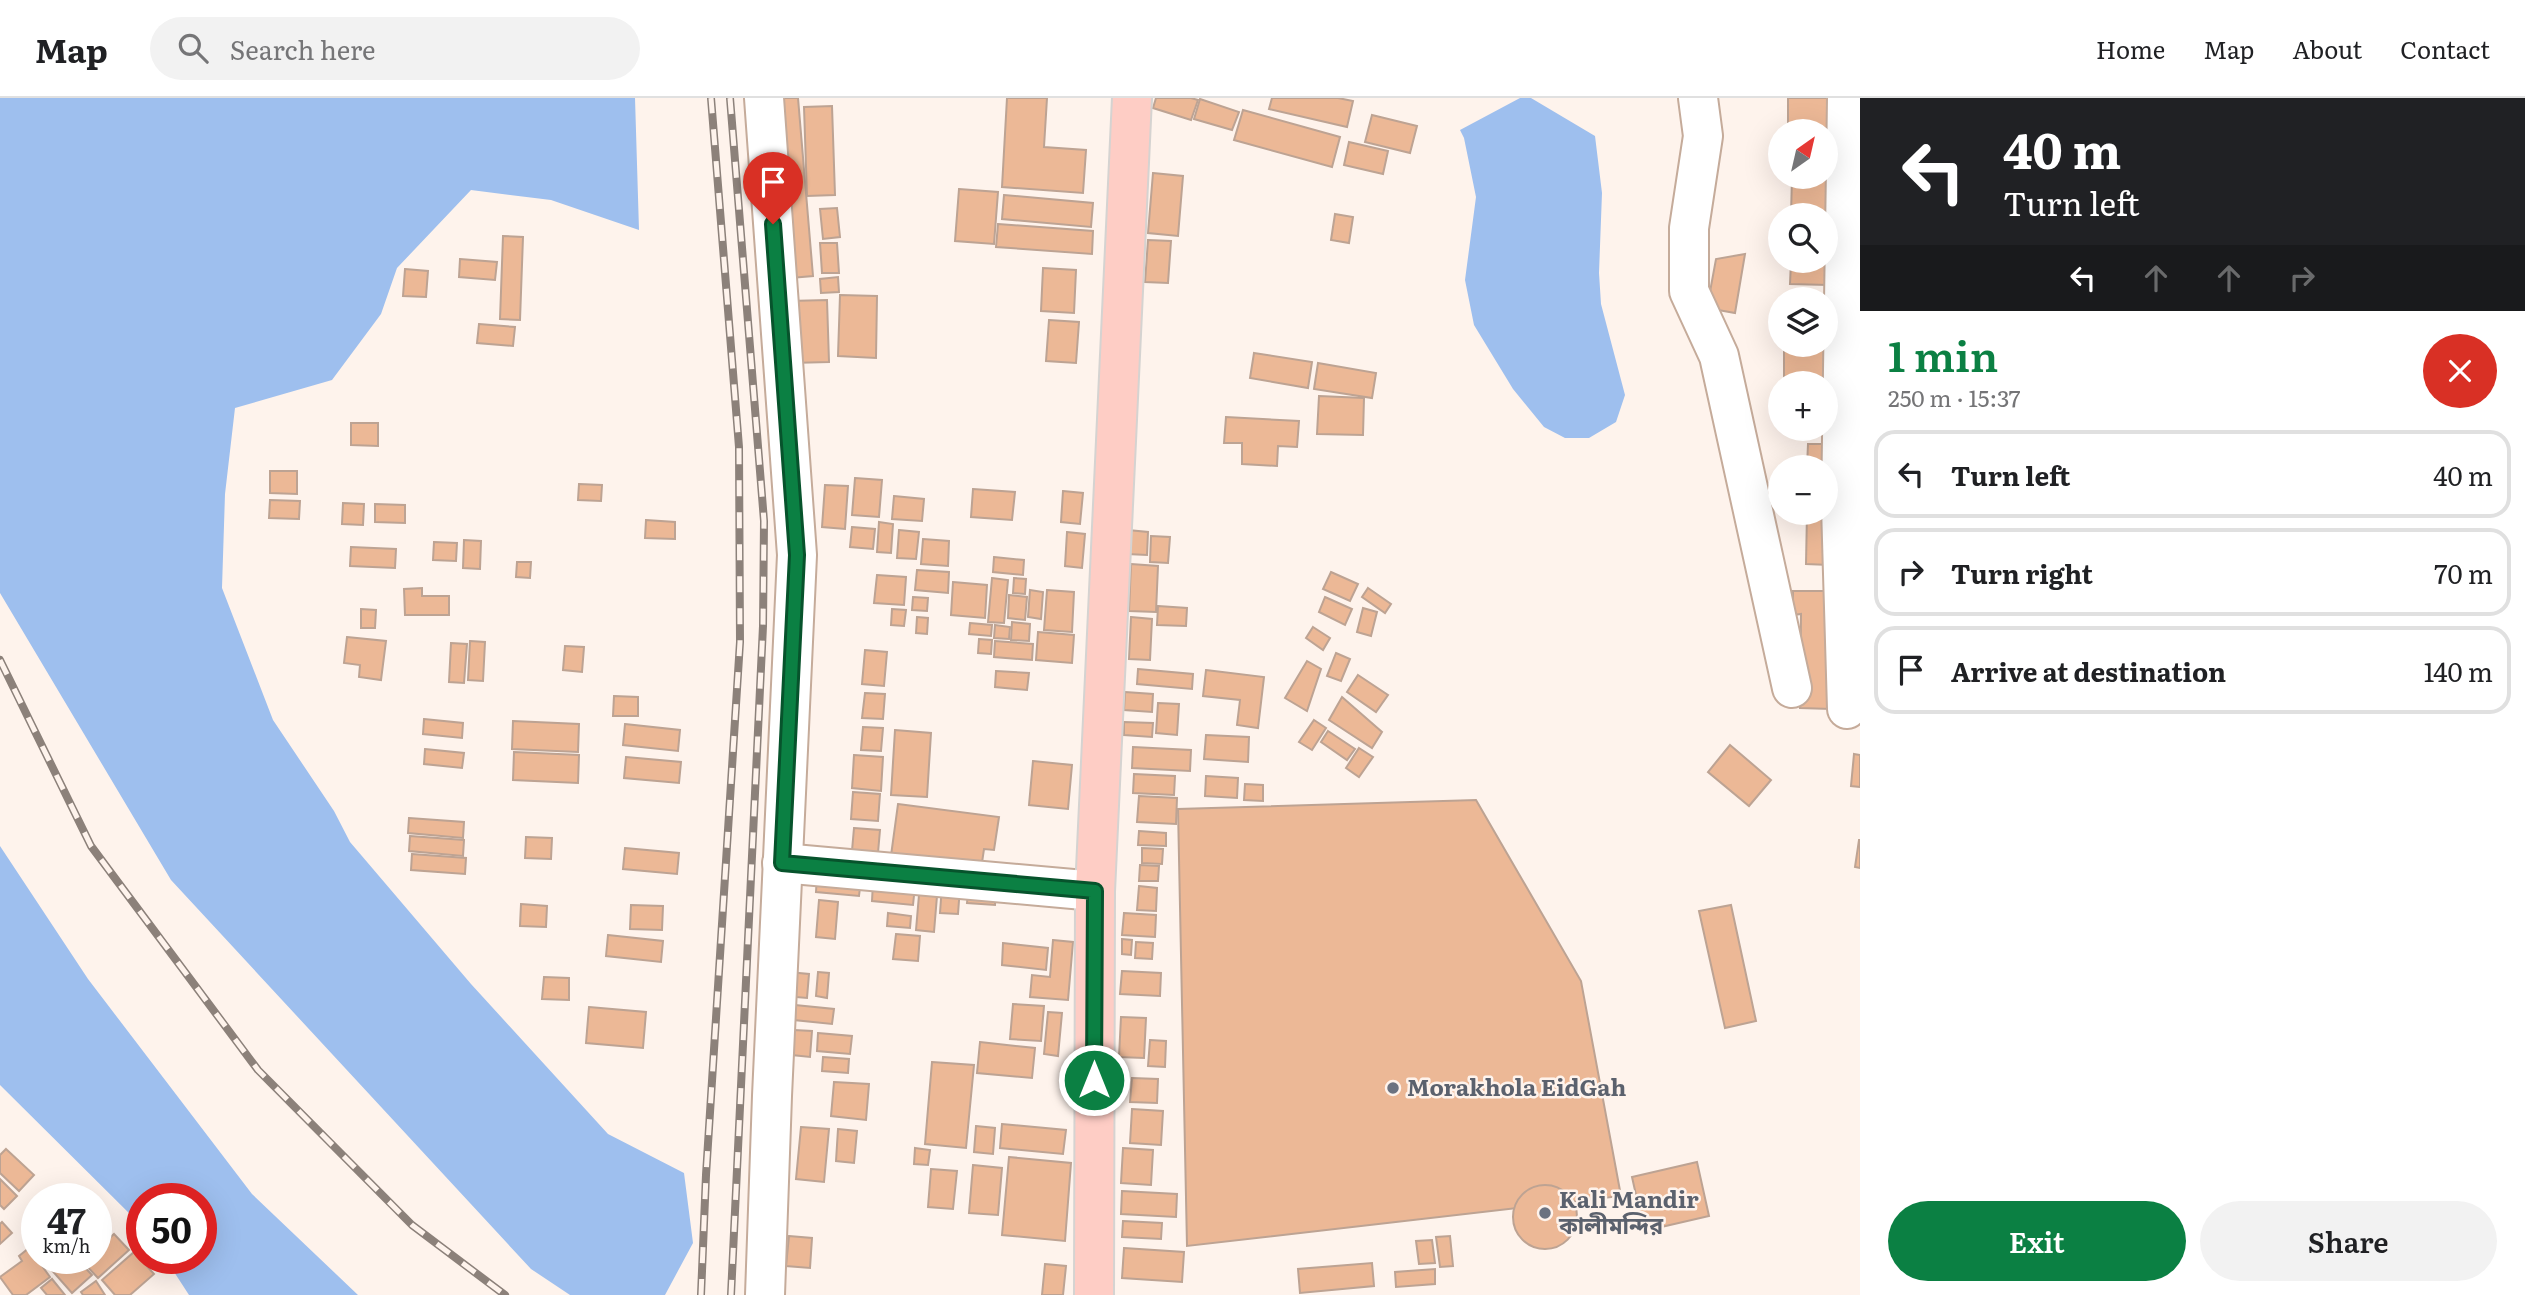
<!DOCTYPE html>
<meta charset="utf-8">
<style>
:root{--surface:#fff;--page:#f2f2f2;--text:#202124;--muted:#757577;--line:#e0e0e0;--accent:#0b8043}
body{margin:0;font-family:Literata,"Noto Sans Bengali",serif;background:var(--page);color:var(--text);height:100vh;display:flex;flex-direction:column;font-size:26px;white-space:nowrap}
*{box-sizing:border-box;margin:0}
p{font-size:23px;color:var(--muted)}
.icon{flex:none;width:38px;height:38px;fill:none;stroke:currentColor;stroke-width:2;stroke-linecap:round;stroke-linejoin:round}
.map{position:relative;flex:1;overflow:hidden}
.side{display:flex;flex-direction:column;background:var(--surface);width:665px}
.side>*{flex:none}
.banner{background:#202124;color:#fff;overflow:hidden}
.needle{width:46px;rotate:34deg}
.fabs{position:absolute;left:1768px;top:21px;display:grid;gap:14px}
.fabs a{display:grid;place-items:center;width:70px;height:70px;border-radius:50%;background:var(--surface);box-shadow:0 7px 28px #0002;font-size:35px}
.speed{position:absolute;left:21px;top:1085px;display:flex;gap:14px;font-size:35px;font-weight:700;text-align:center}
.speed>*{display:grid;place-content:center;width:91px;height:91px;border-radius:50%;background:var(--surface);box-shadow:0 7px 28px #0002;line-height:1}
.speed small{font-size:18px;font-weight:400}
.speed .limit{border:10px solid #d22;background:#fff;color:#111}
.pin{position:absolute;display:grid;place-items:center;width:60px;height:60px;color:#fff;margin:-72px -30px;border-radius:50% 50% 50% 0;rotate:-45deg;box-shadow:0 0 7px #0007}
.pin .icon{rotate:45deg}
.me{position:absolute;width:77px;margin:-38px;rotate:0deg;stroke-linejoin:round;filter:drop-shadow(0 0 5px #0008)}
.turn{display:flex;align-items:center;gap:24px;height:147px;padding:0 28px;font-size:32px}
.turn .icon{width:91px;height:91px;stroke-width:2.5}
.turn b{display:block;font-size:49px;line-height:60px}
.lanes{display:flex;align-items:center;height:66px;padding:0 28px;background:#0003;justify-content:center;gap:35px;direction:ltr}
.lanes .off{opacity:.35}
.round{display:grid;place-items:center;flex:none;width:74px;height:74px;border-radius:37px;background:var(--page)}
.overview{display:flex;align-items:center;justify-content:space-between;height:119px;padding:0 28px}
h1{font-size:42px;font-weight:600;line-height:52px;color:var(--accent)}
.cta{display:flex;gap:14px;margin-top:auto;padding:14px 28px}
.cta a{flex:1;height:80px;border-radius:42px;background:var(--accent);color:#fff;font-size:28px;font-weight:600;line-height:80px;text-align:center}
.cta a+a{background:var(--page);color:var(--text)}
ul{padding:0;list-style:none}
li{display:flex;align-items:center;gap:21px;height:88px;margin:0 14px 10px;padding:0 14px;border:4px solid var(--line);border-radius:21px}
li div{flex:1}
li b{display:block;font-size:26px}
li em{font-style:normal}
header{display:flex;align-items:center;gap:42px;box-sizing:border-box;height:98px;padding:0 35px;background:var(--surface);border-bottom:2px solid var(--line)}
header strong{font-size:33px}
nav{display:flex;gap:38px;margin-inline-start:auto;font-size:24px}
.search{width:490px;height:63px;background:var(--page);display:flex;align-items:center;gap:18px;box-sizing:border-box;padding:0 24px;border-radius:38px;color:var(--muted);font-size:26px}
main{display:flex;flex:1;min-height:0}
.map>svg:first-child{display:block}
</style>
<header>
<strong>Map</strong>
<div class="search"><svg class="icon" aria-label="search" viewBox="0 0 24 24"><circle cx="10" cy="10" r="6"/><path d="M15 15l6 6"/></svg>Search here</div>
<nav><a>Home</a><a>Map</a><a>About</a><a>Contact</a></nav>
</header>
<main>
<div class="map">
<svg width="1860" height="1197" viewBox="0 0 1860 1197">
<rect width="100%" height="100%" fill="#fef3ec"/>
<g fill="#9ebfee">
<polygon points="0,0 635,0 639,132 551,102 471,92 397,170 381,216 332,282 235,310 225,396 222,490 273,622 334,713 350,744 471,886 608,1036 684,1075 693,1145 665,1197 570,1197 531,1171 171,782 0,495"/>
<polygon points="1520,0 1531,0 1595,38 1602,95 1599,175 1601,206 1625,297 1616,324 1589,340 1565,340 1544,329 1513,291 1474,227 1465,182 1476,99 1464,40 1460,32"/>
<polygon points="0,748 88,881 252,1096 358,1197 189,1197 165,1160 201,1160 201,1101 142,1101 142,1128 0,987"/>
</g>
<g fill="#ecb896" stroke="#bda393" stroke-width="2">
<polygon points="764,0 798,0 813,178 779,181"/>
<polygon points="1007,0 1047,0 1044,49 1086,52 1083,95 1002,89"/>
<polygon points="1156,0 1191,0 1198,2 1191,22 1153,10"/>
<polygon points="1272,0 1338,0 1353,3 1347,29 1269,11"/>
<polygon points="1788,0 1831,0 1830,53 1825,53 1825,33 1788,33"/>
<polygon points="1200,1 1239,14 1232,32 1194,21"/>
<polygon points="832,8 835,97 807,98 804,9"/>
<polygon points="1243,12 1340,39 1332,69 1234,42"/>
<polygon points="1372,17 1417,28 1410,55 1365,44"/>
<polygon points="1349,44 1388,53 1383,76 1344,67"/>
<polygon points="1825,72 1829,72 1828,187 1790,186 1791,163 1825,163 1825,117 1791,117 1792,79 1825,79"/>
<polygon points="1153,75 1183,78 1178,138 1148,135"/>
<polygon points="959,91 998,94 994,146 955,143"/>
<polygon points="1004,97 1093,105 1091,129 1002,121"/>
<polygon points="837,110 840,139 823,141 820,111"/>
<polygon points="1335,116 1353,119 1349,145 1331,142"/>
<polygon points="998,126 1093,133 1092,156 996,149"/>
<polygon points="503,138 523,139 520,222 500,221"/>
<polygon points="1148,142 1171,143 1168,185 1145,184"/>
<polygon points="820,145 837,145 839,175 822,175"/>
<polygon points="1745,156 1735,215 1707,210 1716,161"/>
<polygon points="460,161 497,164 495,182 459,179"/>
<polygon points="1043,170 1076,172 1074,215 1041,213"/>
<polygon points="405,171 428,173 426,199 403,198"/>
<polygon points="838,179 839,194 821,195 820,181"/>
<polygon points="840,197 877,198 876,260 838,258"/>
<polygon points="827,202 829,264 791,265 789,203"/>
<polygon points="1049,222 1079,224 1076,265 1046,263"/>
<polygon points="479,226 515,229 513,248 477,245"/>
<rect x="1784" y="247" width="41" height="38"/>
<polygon points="1254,255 1312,264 1308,290 1250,280"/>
<polygon points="1318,265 1376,275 1372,300 1314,291"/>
<polygon points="1319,298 1364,300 1363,337 1317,336"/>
<polygon points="1226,319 1299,323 1297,349 1278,348 1277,368 1242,366 1242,345 1224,345"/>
<polygon points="351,325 378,325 378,348 351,347"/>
<polygon points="1808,346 1831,346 1829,467 1806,466 1807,415 1825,415 1825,369 1807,369"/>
<polygon points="270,373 297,373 297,396 270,395"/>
<polygon points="855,380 882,382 879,419 852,417"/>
<polygon points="579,386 602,387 601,403 578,402"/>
<polygon points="825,387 848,388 845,431 822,429"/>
<polygon points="973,391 1015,394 1012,422 971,419"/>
<polygon points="1063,393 1083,395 1080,426 1061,424"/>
<polygon points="894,398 924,401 922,423 892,421"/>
<polygon points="270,402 300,403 299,421 269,420"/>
<polygon points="343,405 364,406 363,427 342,426"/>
<polygon points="375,406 405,407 405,425 375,424"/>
<polygon points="646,422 675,424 675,441 645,440"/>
<polygon points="879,424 893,426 891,455 877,454"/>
<polygon points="852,429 875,431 873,451 850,449"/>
<polygon points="899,432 919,434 916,461 897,460"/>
<polygon points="1128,432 1148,434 1147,457 1127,456"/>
<polygon points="1067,434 1085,436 1082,470 1065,468"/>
<polygon points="1151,438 1170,439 1168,465 1150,464"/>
<polygon points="923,441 949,443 948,468 921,466"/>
<polygon points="464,442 481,443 480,471 463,470"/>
<polygon points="434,444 457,445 456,463 433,462"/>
<polygon points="351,449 396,451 395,470 350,468"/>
<polygon points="994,459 1024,462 1023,477 993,474"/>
<polygon points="517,464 531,464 530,480 516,479"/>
<polygon points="1131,466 1158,468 1156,514 1129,513"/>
<polygon points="917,472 949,474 948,495 915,492"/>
<polygon points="1331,474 1358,486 1350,503 1323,491"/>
<polygon points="877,477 906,479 904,507 874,505"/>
<polygon points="992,480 1008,482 1004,525 988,524"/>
<polygon points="1014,480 1026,481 1025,496 1013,495"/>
<polygon points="953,484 987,487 985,520 951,517"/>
<polygon points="422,490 422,498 449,498 449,517 405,517 404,491"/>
<polygon points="1368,490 1391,506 1385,515 1362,499"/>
<polygon points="1030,492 1043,494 1041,521 1028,519"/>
<polygon points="1047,492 1074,494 1072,534 1044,532"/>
<polygon points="1793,493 1833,493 1831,611 1800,610 1801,516 1793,517"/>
<polygon points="1009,497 1027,499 1025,522 1008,520"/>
<polygon points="913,499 928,500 927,513 912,512"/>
<polygon points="1325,499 1352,511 1345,527 1319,514"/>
<polygon points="1158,508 1187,510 1186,528 1157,527"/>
<polygon points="1363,510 1377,514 1371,538 1357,534"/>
<polygon points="361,511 376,512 375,530 361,530"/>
<polygon points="892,511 906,512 904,528 891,527"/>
<polygon points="917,519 928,520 927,536 916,535"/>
<polygon points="1131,519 1152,521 1150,562 1129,561"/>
<polygon points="1012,524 1030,526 1029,543 1011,542"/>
<polygon points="970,525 992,527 991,538 969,536"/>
<polygon points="995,527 1010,529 1009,541 994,540"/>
<polygon points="1313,529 1330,540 1323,552 1306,540"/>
<polygon points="1038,534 1074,537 1072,565 1036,562"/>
<polygon points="347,539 386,543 381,582 359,579 360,567 344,565"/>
<polygon points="979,541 992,542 991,556 978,555"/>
<polygon points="470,543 485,544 483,583 468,582"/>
<polygon points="995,543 1033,546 1032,562 994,559"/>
<polygon points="451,545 467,546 464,585 449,584"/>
<polygon points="565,548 584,549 582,574 563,572"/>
<polygon points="865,552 887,554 884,588 862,586"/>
<polygon points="1336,555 1350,561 1341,583 1327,578"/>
<polygon points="1307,563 1321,571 1307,613 1285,600"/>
<polygon points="1138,571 1193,576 1192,591 1137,586"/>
<polygon points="1206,572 1264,579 1258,630 1237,627 1240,602 1203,598"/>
<polygon points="996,573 1029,575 1027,592 995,589"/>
<polygon points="1358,577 1388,597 1376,614 1347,594"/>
<polygon points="1125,594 1153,596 1152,614 1124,612"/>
<polygon points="865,595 885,596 883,621 862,620"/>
<polygon points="614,598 638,599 638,618 613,618"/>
<polygon points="1342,599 1382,634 1372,650 1329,622"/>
<polygon points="1158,605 1179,606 1177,637 1156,635"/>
<polygon points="424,621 463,625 462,640 423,636"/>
<polygon points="1314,622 1326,630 1312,652 1299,644"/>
<polygon points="513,623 579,626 578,654 512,651"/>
<polygon points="1124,624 1153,625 1152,639 1124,637"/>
<polygon points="625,626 680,632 678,653 623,647"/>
<polygon points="863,629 883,630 881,653 861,652"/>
<polygon points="895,632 931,635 927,699 891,697"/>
<polygon points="1328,633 1355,651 1347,662 1321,644"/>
<polygon points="1206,637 1249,639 1248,664 1204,661"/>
<polygon points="1730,647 1771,682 1749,708 1708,674"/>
<polygon points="1133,649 1191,652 1190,673 1132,670"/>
<polygon points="1359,650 1373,659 1359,679 1346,670"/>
<polygon points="425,651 464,655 462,670 424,666"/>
<polygon points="514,654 579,657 578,685 513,682"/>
<polygon points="1854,656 1860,657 1860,689 1851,688"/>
<polygon points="854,657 883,659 881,693 852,690"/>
<polygon points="626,659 681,664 679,685 624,680"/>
<polygon points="1033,663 1072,667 1068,711 1029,707"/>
<polygon points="1134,676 1175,678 1174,697 1133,695"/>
<polygon points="1206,678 1238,680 1237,700 1205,698"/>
<polygon points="1245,686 1263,687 1263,703 1244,702"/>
<polygon points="853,694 880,696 878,723 851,721"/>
<polygon points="1139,698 1177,700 1176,726 1137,724"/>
<polygon points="1476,702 1581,883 1621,1098 1187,1148 1178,711"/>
<polygon points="898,706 999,719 994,752 984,751 980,778 890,765"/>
<polygon points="409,720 464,724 463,740 408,735"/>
<polygon points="854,730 880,732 877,766 851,764"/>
<polygon points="1139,733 1166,735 1166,748 1138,747"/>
<polygon points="410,738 464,742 463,758 409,753"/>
<polygon points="526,739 552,740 551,761 525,760"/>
<polygon points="1859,742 1860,742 1860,770 1855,769"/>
<polygon points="625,750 679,755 677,776 623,771"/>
<polygon points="1142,750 1163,751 1162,766 1142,765"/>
<polygon points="412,756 466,760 465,776 411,772"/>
<polygon points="1140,767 1159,768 1158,783 1139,783"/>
<polygon points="817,777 861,781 859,798 816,794"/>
<polygon points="873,784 915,788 913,807 872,803"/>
<polygon points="920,785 938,786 934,834 916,832"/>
<polygon points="969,785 996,788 995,807 967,805"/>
<polygon points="942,787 960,789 958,816 940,815"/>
<polygon points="1139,788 1157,790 1156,813 1137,812"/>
<polygon points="819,802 838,804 835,841 816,839"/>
<polygon points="521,806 547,808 546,829 520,828"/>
<polygon points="631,807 663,808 662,832 630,831"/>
<polygon points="1731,807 1756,923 1725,930 1699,813"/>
<polygon points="888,815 911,818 910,830 887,828"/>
<polygon points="1124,815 1156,817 1155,839 1122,837"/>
<polygon points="896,836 920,838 918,863 893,861"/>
<polygon points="608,837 663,843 661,864 606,858"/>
<polygon points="1122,841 1132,842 1131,857 1122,856"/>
<polygon points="1053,842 1073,844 1068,902 1030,899 1032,877 1050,879"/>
<polygon points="1136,844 1153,845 1152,861 1135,860"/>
<polygon points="1003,845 1048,850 1046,872 1002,867"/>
<polygon points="1122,873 1161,875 1160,898 1120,896"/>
<polygon points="788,874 809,876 807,900 785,898"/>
<polygon points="818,874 829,875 827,900 816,898"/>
<polygon points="544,879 569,880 569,902 542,901"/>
<polygon points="1013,906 1044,908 1041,943 1010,941"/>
<polygon points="795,907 834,911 832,926 794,922"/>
<polygon points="589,909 646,914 643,950 586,945"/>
<polygon points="1048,914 1062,915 1058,958 1044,956"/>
<polygon points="1121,919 1146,920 1144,960 1119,959"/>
<polygon points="794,932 812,933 810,959 792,957"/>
<polygon points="818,935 852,938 850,956 817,953"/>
<polygon points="1150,942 1166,943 1165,969 1148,968"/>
<polygon points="980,944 1035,950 1032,980 977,975"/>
<polygon points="823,959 849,961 848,975 822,973"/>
<polygon points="932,964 974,967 966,1050 925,1046"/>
<polygon points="1132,980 1158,981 1157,1005 1130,1004"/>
<polygon points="834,984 869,986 866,1022 831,1018"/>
<polygon points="1132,1011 1163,1013 1161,1047 1130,1045"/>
<polygon points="1002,1026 1066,1032 1063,1056 1000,1050"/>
<polygon points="976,1028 995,1030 993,1056 974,1054"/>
<polygon points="801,1029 829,1031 824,1084 796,1081"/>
<polygon points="838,1031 857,1033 854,1065 836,1063"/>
<polygon points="915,1050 930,1052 928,1067 914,1066"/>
<polygon points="1123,1050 1153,1052 1151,1087 1121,1085"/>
<polygon points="6,1051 34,1077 19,1093 0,1075 0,1057"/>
<polygon points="1009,1059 1071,1065 1065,1143 1002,1137"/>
<polygon points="1697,1064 1709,1118 1644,1133 1632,1079"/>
<polygon points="973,1067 1002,1070 998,1117 969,1115"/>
<polygon points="931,1071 957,1073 953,1111 928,1109"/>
<polygon points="0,1081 17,1098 4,1111 0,1107"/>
<circle cx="1545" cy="1119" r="32"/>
<polygon points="1122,1093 1177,1096 1176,1119 1121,1116"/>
<polygon points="1123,1123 1162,1125 1161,1141 1122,1139"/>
<polygon points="2,1124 12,1135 0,1146 0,1126"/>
<polygon points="114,1136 129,1152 98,1180 83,1164 88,1160 96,1160 96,1152"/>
<polygon points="789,1138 812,1140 810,1170 786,1168"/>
<polygon points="1450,1138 1453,1168 1440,1169 1436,1139"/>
<polygon points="1432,1142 1435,1165 1419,1166 1416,1143"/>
<polygon points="29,1150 50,1179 26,1197 13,1197 0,1179 22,1163 19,1158"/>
<polygon points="1124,1150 1184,1154 1182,1184 1122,1180"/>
<polygon points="134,1154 154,1176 130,1197 115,1197 102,1182"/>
<polygon points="41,1160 76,1160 92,1177 72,1195"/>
<polygon points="1372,1165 1374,1188 1300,1195 1298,1171"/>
<polygon points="1045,1166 1066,1168 1063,1197 1042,1197"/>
<polygon points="1435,1171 1435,1186 1396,1189 1395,1174"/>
<polygon points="52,1181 65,1197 47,1197 41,1190"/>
<polygon points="96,1183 105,1197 83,1197 81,1194"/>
</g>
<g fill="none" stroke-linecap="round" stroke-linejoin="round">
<defs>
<g id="minor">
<polyline points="764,0 797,457 772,998 765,1197"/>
<polyline points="1698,0 1703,38 1689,130 1689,193 1719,258 1792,590"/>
<polyline points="1847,611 1841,408 1847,0"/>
<polyline points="782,765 1095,793"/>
</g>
<polyline id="major" points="1094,1197 1095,793 1132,0"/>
</defs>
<use href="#minor" stroke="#c5ab9a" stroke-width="42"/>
<use href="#major" stroke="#d5d3d1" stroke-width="42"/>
<use href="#minor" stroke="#fff" stroke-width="38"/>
<use href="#major" stroke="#fecdc5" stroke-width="38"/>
<defs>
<g id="rail">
<polyline points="730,0 764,423 763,528 731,1197"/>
<polyline points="0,562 91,748 258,972 412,1127 505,1197"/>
<polyline points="701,1197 706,1077 740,544 739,349 711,0"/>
</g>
</defs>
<use href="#rail" stroke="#8c817a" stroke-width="8"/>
<use href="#rail" stroke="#fef3ec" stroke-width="5" stroke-dasharray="16" stroke-linecap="butt"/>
</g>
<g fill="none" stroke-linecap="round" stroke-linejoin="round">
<defs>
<polyline id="route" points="773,126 797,457 782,765 1095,793 1094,982"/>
</defs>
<use href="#route" stroke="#07532c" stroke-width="18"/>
<use href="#route" stroke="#0b8043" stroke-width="12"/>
</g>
<g fill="#6b7280" stroke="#fef3ec" stroke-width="2.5">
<circle cx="1393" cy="990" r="7"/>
<circle cx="1545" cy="1115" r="7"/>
</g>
<g text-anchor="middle" stroke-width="5" stroke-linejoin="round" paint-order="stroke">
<g font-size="23" font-weight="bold" fill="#5b616d" stroke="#fef3ec" text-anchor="start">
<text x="1407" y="998">Morakhola EidGah</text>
<text x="1559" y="1110">Kali Mandir<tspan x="1559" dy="26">কালীমন্দির</tspan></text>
</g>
</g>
</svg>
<div class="fabs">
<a><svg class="needle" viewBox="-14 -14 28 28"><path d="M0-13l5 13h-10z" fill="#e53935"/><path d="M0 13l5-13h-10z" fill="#757577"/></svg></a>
<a><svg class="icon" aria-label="search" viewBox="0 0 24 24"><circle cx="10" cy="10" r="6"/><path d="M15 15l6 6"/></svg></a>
<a><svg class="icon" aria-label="layers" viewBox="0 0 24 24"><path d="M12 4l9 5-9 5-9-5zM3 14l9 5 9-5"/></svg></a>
<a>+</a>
<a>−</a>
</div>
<div class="speed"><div>47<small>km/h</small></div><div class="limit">50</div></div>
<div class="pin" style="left:773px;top:126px;background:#d93025"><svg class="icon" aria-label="arrive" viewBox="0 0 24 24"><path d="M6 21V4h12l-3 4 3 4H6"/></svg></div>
<svg class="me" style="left:1094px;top:982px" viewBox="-20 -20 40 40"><circle r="17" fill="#0b8043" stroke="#fff" stroke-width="3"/><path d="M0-11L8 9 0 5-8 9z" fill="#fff"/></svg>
</div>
<section class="side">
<div class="banner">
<div class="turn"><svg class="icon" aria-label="left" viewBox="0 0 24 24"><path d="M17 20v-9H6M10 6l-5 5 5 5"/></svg><div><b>40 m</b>Turn left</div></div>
<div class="lanes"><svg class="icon" aria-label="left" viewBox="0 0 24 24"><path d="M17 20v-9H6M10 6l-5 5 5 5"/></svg><svg class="icon off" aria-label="ahead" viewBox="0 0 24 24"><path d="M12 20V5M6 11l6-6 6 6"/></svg><svg class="icon off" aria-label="ahead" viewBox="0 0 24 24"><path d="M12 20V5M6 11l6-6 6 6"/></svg><svg class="icon off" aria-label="right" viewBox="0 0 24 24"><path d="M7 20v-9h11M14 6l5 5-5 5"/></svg></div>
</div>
<div class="overview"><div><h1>1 min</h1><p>250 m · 15:37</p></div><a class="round" style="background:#d93025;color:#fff"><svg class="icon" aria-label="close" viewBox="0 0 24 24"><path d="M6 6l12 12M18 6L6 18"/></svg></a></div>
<ul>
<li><svg class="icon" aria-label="left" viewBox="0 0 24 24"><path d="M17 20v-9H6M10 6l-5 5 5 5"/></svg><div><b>Turn left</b></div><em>40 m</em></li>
<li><svg class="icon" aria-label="right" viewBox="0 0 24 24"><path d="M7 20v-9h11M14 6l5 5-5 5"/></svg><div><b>Turn right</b></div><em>70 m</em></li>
<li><svg class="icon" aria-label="arrive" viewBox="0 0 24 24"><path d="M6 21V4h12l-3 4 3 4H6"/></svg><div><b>Arrive at destination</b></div><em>140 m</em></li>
</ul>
<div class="cta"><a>Exit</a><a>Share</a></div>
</section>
</main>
